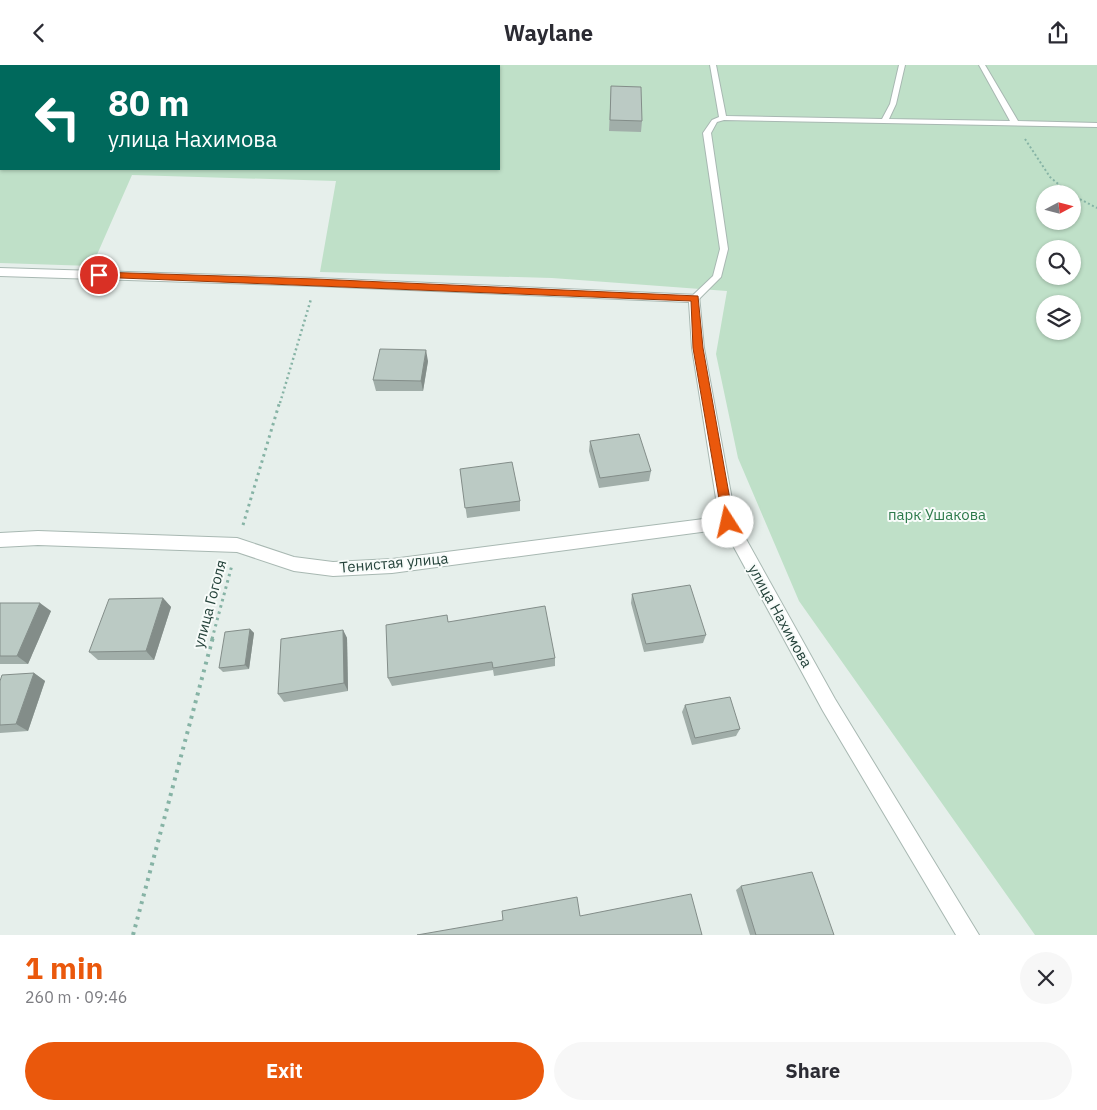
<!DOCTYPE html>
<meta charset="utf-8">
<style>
:root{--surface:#fff;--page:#f7f7f7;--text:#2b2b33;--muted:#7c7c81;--accent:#ea580c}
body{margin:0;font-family:"IBM Plex Sans",sans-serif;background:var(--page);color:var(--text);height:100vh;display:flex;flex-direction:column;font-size:19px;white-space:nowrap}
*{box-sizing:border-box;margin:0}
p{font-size:16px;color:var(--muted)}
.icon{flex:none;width:28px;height:28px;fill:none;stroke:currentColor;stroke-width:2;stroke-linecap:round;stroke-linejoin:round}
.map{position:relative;height:870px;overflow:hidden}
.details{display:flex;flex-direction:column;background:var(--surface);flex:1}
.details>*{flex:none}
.top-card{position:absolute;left:0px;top:0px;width:500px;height:105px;box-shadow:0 1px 4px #0004;background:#00695c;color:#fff;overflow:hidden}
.needle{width:32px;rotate:83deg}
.controls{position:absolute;left:1036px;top:120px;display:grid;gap:10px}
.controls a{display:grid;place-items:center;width:45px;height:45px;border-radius:50%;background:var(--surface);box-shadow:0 1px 4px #0004;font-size:25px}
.pin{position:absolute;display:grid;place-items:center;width:42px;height:42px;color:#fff;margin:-21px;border:2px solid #fff;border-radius:50%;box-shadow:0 1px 5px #0007}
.me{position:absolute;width:55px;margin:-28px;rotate:350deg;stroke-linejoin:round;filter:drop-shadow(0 0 4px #0008)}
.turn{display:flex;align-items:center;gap:18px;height:105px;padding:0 25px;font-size:22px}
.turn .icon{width:65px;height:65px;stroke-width:2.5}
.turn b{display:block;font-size:35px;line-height:42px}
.round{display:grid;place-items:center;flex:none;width:52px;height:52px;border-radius:26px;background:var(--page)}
.headline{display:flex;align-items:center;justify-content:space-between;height:85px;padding:0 25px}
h1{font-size:30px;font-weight:700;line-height:38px;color:var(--accent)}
.cta{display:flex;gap:10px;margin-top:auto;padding:10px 25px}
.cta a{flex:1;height:58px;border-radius:30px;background:var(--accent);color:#fff;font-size:20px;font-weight:700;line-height:58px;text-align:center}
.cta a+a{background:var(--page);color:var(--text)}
header{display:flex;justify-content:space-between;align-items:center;height:65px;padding:0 25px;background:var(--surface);font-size:22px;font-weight:700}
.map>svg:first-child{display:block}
</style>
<header><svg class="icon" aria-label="back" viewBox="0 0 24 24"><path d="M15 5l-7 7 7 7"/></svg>Waylane<svg class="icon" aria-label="share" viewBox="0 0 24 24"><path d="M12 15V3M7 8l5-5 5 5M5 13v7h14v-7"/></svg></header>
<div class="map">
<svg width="1097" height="870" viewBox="0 0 1097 870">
<rect width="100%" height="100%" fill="#e6efeb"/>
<path fill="#bfe0c8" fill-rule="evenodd" d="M0 0H1097V870H1035L799 536 738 393 716 289 727 226 552 213 320 207 336 116 132 110 92 201 0 198ZM1 1H499V104H1ZM1045 129H1072V156H1045ZM1045 184H1072V211H1045ZM1045 239H1072V266H1045Z"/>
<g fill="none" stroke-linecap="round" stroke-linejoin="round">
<defs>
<polygon id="service" points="710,0 716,0 726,51 882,54 890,39 899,0 905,0 896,39 889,54 1010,56 979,0 985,0 1018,56 1097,58 1097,62 724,55 717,57 711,68 728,184 721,212 698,235 695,236 690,233 692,231 713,211 720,184 703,68 712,55 719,52"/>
<polygon id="minor" points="0,203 316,213 699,230 704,283 736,456 835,634 979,870 956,870 823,646 724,464 392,508 333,511 294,506 237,487 38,480 0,482 0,468 38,466 237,473 294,492 333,497 392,494 719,452 692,283 689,237 316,221 0,211"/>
</defs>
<use href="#service" stroke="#a8b8b2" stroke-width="2"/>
<use href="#minor" stroke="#a8b8b2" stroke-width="2"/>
<g stroke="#86b3a5" stroke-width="2" stroke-dasharray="2 2.5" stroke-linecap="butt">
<polyline points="1025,74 1050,112 1070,129"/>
<polyline points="1072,130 1097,143"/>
</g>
<polyline stroke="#86b3a5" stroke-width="2.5" stroke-dasharray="2 3" stroke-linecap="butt" points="280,338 311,234"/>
<g stroke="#86b3a5" stroke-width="3" stroke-dasharray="2.5 4" stroke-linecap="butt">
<polyline points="243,460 280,336"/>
<polyline points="212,574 232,500"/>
</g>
<polyline stroke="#86b3a5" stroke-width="4" stroke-dasharray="3 5" stroke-linecap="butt" points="133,870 213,572"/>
<use href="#service" fill="#fff" fill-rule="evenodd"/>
<use href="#minor" fill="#fff" fill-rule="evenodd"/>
</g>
<g fill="#a1aea9">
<polygon points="611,21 642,56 641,67 609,66"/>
<polygon points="428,296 423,326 376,326 373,315"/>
<polygon points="590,376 651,406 649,416 599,423 589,386"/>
<polygon points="460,404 520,436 520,446 467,453"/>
<polygon points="632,529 706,570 703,578 644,587 631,538"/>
<polygon points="163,533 171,542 154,595 98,595 89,587"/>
<polygon points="0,538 51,546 28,599 0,599"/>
<polygon points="448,557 555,593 555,601 494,611 493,605 392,621 388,613"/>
<polygon points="250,564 254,568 249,604 223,607 219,603"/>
<polygon points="343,565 347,573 348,626 284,637 278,629"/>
<polygon points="34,608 45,616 28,666 0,668 0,616"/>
<polygon points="685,640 740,664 736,671 692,680 682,647"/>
<polygon points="741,821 834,870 750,870 736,825"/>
</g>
<g fill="#838d89">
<polygon points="426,285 428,296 423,326 421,316"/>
<polygon points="163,533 171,542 154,595 146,586"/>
<polygon points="40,538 51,546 28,599 17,591"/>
<polygon points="250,564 254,568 249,604 245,600"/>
<polygon points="343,565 347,573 348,626 344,618"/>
<polygon points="34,608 45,616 28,666 16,659"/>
</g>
<g fill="#bbcac4" stroke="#838d89">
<polygon points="611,21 641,22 642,56 610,55"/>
<polygon points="380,284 426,285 421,316 373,315"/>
<polygon points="639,369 651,406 600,413 590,376"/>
<polygon points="512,397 520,436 465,443 460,404"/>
<polygon points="690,520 706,570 646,579 632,529"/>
<polygon points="163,533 146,586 89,587 109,534"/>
<polygon points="0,538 40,538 17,591 0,591"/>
<polygon points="545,541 555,593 493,603 492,597 388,613 386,560 447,550 448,557"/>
<polygon points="250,564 245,600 219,603 225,567"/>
<polygon points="343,565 344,618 278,629 281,574"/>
<polygon points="34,608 16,659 0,660 0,616 2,610"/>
<polygon points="730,632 740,664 695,673 685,640"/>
<polygon points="812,807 834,870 756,870 741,821"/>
<polygon points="691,829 702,870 417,870 503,855 502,846 577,832 580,851"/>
</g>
<polygon fill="#ea580c" stroke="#983908" points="99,207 316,214 698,231 703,283 734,457 733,460 724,460 723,457 693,283 691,236 96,212 96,208"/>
<g text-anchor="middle" stroke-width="4" stroke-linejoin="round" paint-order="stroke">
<g font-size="15" fill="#2d7a4b" stroke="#f7fbf9">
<text x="937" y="455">парк Ушакова</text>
</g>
<g font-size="15" fill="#24423a" stroke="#f7fbf9">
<text transform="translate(394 498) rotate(-5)" y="5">Тенистая улица</text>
<text transform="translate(210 539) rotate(-75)" y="5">улица Гоголя</text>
<text transform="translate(780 551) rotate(61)" y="5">улица Нахимова</text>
</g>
</g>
</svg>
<div class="controls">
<a><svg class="needle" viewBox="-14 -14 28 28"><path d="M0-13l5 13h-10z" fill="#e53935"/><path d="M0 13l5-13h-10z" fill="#7c7c81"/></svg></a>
<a><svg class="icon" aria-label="search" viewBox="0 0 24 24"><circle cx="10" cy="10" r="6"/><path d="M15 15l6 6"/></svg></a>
<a><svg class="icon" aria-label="layers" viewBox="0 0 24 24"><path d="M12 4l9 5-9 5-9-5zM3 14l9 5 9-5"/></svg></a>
</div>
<div class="pin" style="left:99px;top:210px;background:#d93025"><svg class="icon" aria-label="arrive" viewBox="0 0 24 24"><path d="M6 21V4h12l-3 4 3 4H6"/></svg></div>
<svg class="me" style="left:728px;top:457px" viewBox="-20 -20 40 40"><circle r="19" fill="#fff"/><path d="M0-13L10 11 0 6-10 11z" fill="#ea580c"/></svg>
<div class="top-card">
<div class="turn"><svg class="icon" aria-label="left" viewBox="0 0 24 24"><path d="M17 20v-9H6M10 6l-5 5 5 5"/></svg><div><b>80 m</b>улица Нахимова</div></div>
</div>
</div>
<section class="details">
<div class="headline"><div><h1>1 min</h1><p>260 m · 09:46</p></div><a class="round"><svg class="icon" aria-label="close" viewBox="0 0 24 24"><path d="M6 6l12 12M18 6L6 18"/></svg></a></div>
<div class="cta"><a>Exit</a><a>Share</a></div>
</section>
